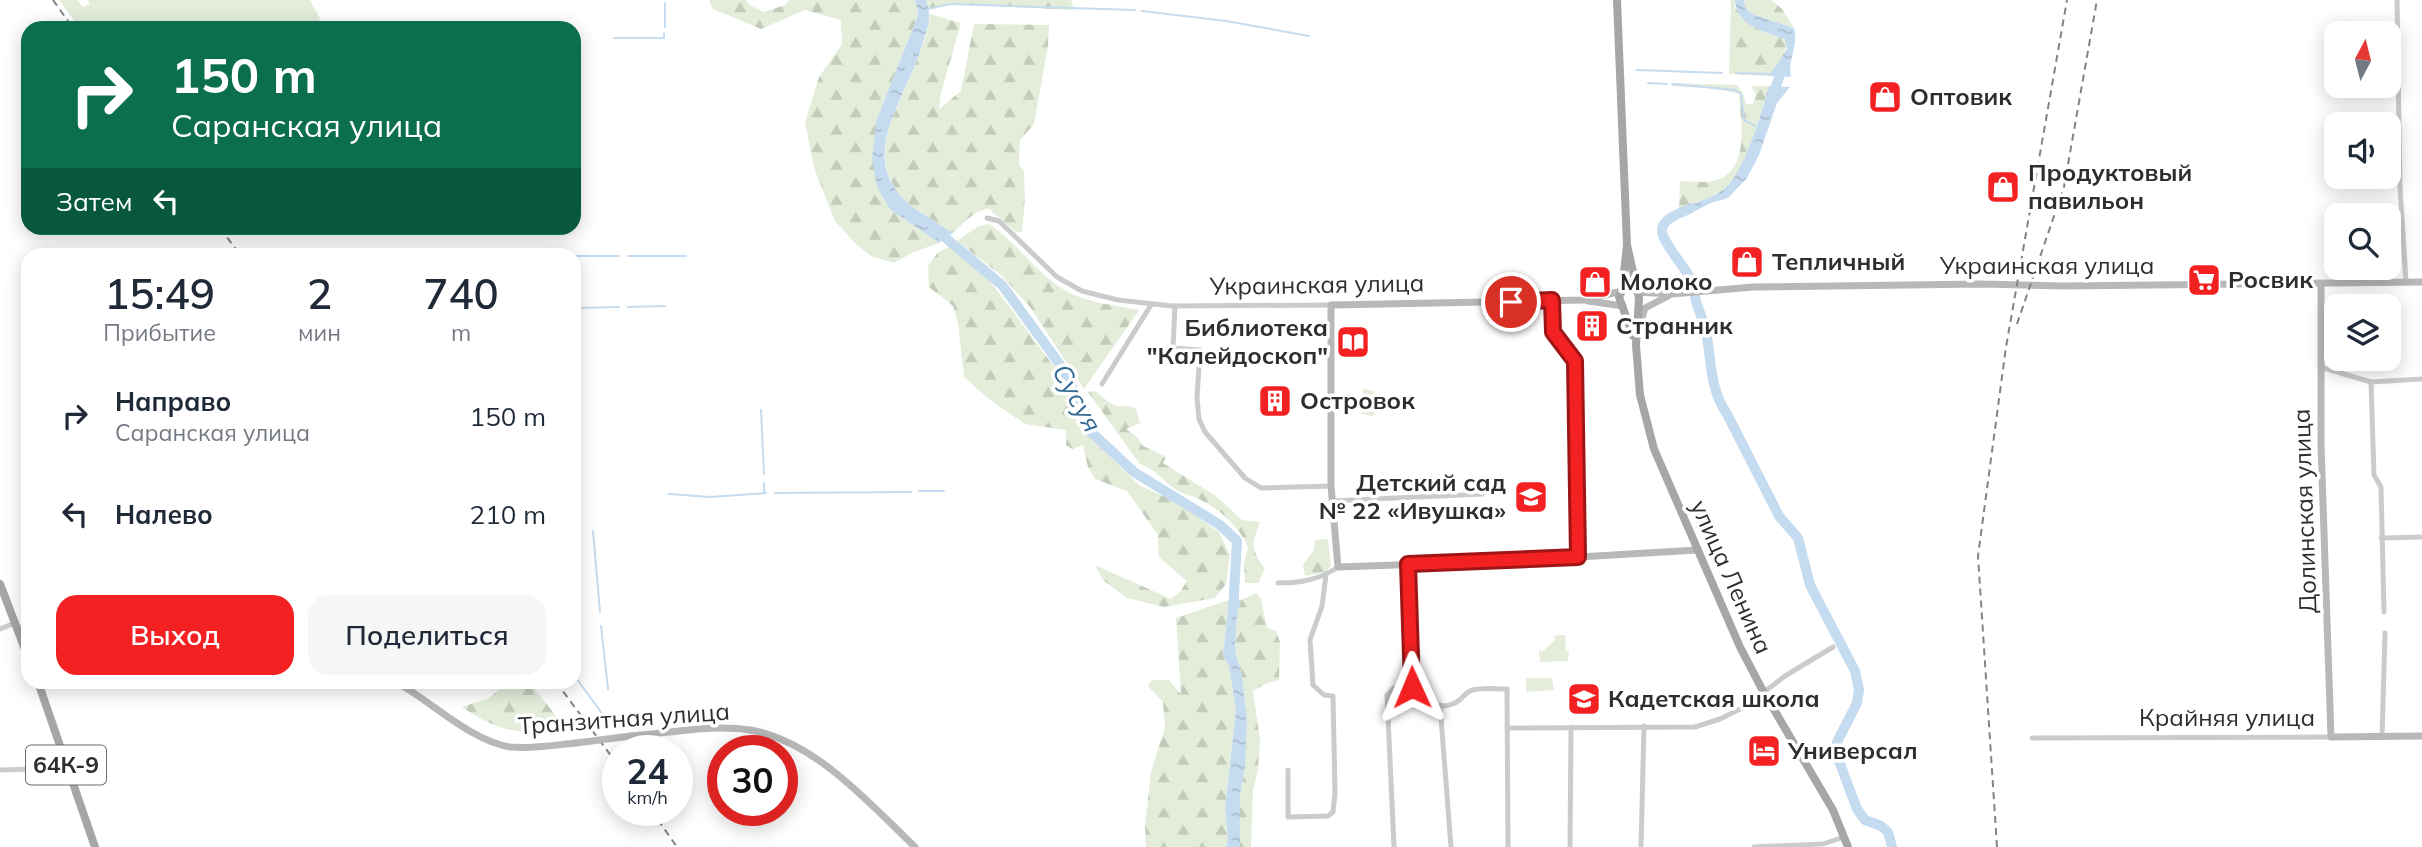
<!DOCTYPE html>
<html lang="ru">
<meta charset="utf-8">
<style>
:root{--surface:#fff;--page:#f6f6f7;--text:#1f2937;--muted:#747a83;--accent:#f42122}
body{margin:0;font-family:Mulish,sans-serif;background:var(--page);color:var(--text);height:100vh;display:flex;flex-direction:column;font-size:26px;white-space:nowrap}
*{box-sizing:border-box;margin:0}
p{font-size:23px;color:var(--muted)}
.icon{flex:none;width:38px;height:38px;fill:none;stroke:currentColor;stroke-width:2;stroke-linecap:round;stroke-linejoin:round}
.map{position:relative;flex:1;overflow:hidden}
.side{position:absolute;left:21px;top:248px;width:560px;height:441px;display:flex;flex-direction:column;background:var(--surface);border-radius:21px;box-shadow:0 4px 18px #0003}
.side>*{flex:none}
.hud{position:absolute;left:21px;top:21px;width:560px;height:214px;border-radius:21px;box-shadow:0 4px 18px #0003;background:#0b6e4f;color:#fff;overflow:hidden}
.needle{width:46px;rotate:7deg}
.tools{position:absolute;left:2324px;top:21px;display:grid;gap:14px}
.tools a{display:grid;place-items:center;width:77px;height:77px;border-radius:14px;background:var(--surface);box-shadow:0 4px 18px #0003;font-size:35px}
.speed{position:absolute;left:602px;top:735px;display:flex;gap:14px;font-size:35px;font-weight:700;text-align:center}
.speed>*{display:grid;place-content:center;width:91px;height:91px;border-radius:50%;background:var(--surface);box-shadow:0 4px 18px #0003;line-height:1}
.speed small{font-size:18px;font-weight:400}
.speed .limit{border:10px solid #d22;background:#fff;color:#111}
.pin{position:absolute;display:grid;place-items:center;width:60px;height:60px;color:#fff;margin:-30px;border:4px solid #fff;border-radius:50%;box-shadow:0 2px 7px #0007}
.me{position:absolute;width:77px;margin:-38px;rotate:359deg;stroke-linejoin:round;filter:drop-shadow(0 0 5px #0008)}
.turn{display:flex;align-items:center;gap:24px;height:147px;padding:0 35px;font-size:32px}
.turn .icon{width:91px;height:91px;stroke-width:2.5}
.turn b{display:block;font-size:49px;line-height:60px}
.then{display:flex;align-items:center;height:66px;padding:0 35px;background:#0003;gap:14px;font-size:26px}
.eta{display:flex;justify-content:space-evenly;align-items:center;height:119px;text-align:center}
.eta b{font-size:42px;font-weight:600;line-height:49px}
.primary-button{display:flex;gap:14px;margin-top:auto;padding:14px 35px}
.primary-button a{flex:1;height:80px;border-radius:21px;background:var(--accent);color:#fff;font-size:28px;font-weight:600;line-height:80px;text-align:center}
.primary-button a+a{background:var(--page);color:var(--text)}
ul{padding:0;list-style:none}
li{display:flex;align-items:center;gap:21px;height:98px;padding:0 35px}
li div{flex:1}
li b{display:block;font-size:26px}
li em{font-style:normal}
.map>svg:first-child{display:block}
</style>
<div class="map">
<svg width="2422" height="847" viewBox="0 0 2422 847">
<defs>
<pattern id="forest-firs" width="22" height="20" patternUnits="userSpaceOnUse" patternTransform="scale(1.75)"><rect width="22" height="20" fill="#e3edda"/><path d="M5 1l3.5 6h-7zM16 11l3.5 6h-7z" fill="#c3ccbb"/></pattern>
<pattern id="water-ripples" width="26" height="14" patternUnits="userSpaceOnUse" patternTransform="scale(1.75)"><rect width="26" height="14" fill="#c5dbef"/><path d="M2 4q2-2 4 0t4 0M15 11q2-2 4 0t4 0" fill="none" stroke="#aabccd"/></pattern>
</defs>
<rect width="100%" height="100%" fill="#fff"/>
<g fill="#e3edda">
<polygon points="59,0 77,0 83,7 90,4 88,0 310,0 325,28 113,28 110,25 104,24 103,28 80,28"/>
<polygon points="1672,83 1737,85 1743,94 1710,88 1672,86"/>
<polygon points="1363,389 1374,391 1374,414 1372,416 1362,414"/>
<polygon points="1565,635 1566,651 1569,651 1568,661 1540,662 1539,650 1542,652 1556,639 1553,636"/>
<polygon points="1526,678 1552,678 1554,690 1526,692"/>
</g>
<g fill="url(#forest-firs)">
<polygon points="709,0 746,0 749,5 764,12 785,5 789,0 915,0 918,11 917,18 877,119 890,209 939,243 914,252 894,263 871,256 855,243 835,221 814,168 805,122 819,77 842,44 841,20 805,10 761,29 713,9"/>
<polygon points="926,0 1071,0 1074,10 950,4 929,9"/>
<polygon points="1731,0 1735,0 1735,8 1763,32 1785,38 1787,41 1784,55 1769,76 1729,74"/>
<polygon points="1744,0 1771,0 1782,9 1794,28 1754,15 1745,8"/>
<path d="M930 14 961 23 941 93 939 109 961 91 974 24 1049 25 1048 46 1034 124 1020 140 1019 164 1024 172 1025 199 1022 232H1016L989 209C974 210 964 223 953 233 941 225 928 218 917 210 859 168 894 116 915 65 921 50 929 31 930 14Z"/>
<path d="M1751 86H1769C1762 111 1744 175 1723 190 1711 198 1693 203 1679 210L1680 181C1690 181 1703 183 1713 181 1751 173 1741 122 1739 95L1743 94 1746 104H1753L1756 94Z"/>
<path d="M989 224C1017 243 1036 273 1066 291 1087 303 1116 305 1139 310L1084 389 1030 307 1002 276 957 241 979 226Z"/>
<polygon points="951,246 990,281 1055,368 1079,417 1096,443 1139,485 1174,501 1219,532 1230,555 1226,584 1215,598 1164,607 1127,598 1103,580 1095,565 1171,599 1180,592 1187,581 1159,557 1158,535 1127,491 1095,479 1088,467 1083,445 1072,449 1066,445 1066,430 1025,424 989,399 964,377 958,324 953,306 929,287 928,266 938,252"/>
<path d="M1095 391C1101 395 1109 404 1117 406 1125 407 1127 404 1136 409L1140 423 1126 429 1137 437 1143 446 1166 457 1163 463 1216 496 1242 520 1260 522C1251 545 1251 549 1265 569L1258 583H1245L1244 563 1248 548C1241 527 1217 507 1197 498 1190 495 1182 494 1176 490 1163 481 1156 469 1140 464L1088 392Z"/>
<polygon points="1328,539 1331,566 1325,572 1305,576 1303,565 1314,550 1315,540"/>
<polygon points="1257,593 1261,599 1267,628 1276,631 1280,642 1279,680 1267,683 1253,691 1260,740 1258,769 1253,791 1251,847 1240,847 1240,795 1245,768 1247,720 1242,676 1235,651 1237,613 1241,600"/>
<polygon points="1229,600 1223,655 1229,666 1236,709 1225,808 1228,840 1226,847 1146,847 1145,825 1151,772 1165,727 1163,702 1148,686 1152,680 1169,680 1181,694 1176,618"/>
<path d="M497 683H530L568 731C520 733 504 735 462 707L489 698 502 687Z"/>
</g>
<g fill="url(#water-ripples)">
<path d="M915 0H926C933 19 927 28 922 46 904 103 851 163 917 210 928 218 941 225 953 233L939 243 890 209 877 187 872 159 877 119 917 18 918 11Z"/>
<path d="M1735 0H1744L1745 8 1754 15 1794 28C1799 46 1787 60 1791 77L1769 76 1787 49 1785 39C1765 32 1736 26 1735 0Z"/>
<path d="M1769 86 1790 87 1777 103 1759 155 1747 178 1728 198 1711 203 1683 217 1679 210C1691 204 1714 197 1723 190 1744 174 1762 112 1769 86Z"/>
<polygon points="1229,600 1241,600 1237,613 1235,651 1242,676 1247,720 1245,768 1240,795 1240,847 1226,847 1228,840 1225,808 1236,709 1229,666 1223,655"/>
</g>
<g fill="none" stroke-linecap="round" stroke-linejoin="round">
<g stroke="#c5dbef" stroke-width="2">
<polyline points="928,9 950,4 1135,10"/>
<polyline points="1142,11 1226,21 1309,36"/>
<polyline points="665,27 665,3"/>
<polyline points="614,38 664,38 664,33"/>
<polyline points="1637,70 1722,73"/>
<polyline points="1736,73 1770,74"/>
<polyline points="1648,83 1667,84"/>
<polyline points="1672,84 1735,90 1741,94 1744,120 1755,126"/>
<polyline points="537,228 537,233"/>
<polyline points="574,256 619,256"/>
<polyline points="628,256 686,256"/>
<polyline points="628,307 665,306"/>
<polyline points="574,308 619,307"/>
<polyline points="761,410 764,474"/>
<polyline points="764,483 764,492"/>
<polyline points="919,491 944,491"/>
<polyline points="775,493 911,492"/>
<polyline points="669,494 710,497 766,493"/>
<polyline points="593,531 600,612"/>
<polyline points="601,626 608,689"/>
<polyline points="574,675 614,730"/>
</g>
<g stroke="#c5dbef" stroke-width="10">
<polyline points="1772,98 1783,66"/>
<path d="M1691 208C1682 213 1664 217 1662 229 1661 243 1688 269 1694 285 1695 289 1694 296 1696 301 1698 309 1702 317 1705 326 1712 356 1708 387 1727 414L1779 516 1798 538 1810 585 1855 671 1859 690 1857 703 1837 742 1836 753 1857 809 1865 820 1881 826 1888 832 1892 847"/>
<polyline points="936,230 1002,285 1061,366 1083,407 1089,430 1134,472 1220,525 1237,541 1233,612"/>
</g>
<g stroke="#cbcbcb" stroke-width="5">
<polyline points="2397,0 2400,187 2406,282"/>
<polyline points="987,218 999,221 1057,277 1082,291 1118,300 1172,306 1331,305"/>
<polyline points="1552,300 1553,332 1575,361 1578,557"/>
<polyline points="1175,306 1173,348 1200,350 1197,398 1199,419 1205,432 1245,478 1261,488 1331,486"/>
<polyline points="2320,367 2371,382 2422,379"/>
<polyline points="2371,382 2374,475 2381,487 2384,612"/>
<polyline points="1102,384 1151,305"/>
<polyline points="1332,501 1482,494"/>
<polyline points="2381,538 2422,537"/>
<polyline points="1408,564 1412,687"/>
<path d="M1278 583C1300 583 1319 580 1338 567"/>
<polyline points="0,629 15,623"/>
<polyline points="1440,705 1451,847"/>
<polyline points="1507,728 1695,727 1720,719 1744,707 1785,676 1833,647"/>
<polyline points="2382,737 2385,633"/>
<polyline points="2032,738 2331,737"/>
<polyline points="0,770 67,768"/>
<polyline points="1288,770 1288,817 1328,816 1333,812 1335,793 1333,696 1324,695 1313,685 1310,640 1322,606 1326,575"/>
<path d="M1394 847 1387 695 1394 688 1412 687C1420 702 1438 711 1455 703 1462 700 1466 691 1473 690 1483 687 1496 689 1507 689L1508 847"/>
<polyline points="1570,847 1571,727"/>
<polyline points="1641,847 1644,726"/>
<polyline points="1754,847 1823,844 1844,837"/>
</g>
<g stroke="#b8b8b8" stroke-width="7">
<polyline points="2321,284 2321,445 2331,737 2422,736"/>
<polyline points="1622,291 1584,300 1331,305 1331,486 1338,567 1513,561 1697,550"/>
<polyline points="1637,292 1672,294 1753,287 1982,284 2064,286 2422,282"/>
<polyline points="1588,301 1623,306"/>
<polyline points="1641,321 1645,308 1668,296"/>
<path d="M396 682C431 701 471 741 510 747 532 749 555 745 576 743"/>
<path d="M631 736C669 733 712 724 750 730 815 741 869 803 915 847"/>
</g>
<g stroke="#a6a6a6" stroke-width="8">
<polyline points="1617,0 1627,245 1622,291 1619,297 1633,336"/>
<polyline points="1627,245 1639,298 1636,345 1640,395 1654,449 1740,647 1763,691 1833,810 1848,847"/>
<polyline points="0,584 28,657"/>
<polyline points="38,682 95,847"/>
</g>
<g stroke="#838383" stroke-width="2" stroke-dasharray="7 5" stroke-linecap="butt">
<polyline points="53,0 73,28"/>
<polyline points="220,228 241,256"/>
<polyline points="2017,324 2064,187 2097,0"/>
<polyline points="556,682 618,765"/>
<polyline points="651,810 677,847"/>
<polyline points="1997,847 1978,556 2006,347 2067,0"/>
</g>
<polyline stroke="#b8b8b8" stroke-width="7" points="576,743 631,736"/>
</g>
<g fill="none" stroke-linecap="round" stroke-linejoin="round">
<defs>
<polyline id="route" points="1412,687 1408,564 1578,557 1575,361 1553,332 1552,300 1511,302"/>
</defs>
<use href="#route" stroke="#9f1516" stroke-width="18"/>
<use href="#route" stroke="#f42122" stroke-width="12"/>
</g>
<defs>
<symbol id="shop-square" viewBox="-11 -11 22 22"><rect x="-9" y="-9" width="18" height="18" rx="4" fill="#f42122" stroke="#fff"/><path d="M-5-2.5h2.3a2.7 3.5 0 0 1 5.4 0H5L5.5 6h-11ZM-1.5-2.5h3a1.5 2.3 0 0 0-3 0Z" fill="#fff"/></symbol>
<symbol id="supermarket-square" viewBox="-11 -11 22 22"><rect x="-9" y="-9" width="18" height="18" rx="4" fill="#f42122" stroke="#fff"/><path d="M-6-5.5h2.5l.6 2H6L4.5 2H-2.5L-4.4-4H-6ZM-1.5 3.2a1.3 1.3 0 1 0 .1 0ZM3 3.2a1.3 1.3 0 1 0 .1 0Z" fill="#fff"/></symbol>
<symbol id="building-square" viewBox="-11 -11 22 22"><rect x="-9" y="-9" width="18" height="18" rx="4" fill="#f42122" stroke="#fff"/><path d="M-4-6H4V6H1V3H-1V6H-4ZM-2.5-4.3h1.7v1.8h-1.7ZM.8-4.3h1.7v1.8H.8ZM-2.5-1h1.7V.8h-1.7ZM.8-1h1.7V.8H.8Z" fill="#fff"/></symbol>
<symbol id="library-square" viewBox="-11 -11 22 22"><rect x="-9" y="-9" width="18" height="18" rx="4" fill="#f42122" stroke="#fff"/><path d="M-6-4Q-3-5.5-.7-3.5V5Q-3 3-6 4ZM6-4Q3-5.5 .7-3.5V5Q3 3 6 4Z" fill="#fff"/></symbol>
<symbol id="school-square" viewBox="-11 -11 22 22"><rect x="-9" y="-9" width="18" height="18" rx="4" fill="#f42122" stroke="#fff"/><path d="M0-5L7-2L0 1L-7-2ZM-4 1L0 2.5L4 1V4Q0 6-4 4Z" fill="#fff"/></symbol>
<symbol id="hotel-square" viewBox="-11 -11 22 22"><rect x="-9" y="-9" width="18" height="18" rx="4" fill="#f42122" stroke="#fff"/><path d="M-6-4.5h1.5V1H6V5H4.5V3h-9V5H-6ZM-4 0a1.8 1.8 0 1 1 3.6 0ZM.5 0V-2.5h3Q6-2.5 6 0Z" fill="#fff"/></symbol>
</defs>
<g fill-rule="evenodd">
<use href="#shop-square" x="1866" y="78" width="38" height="38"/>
<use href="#shop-square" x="1984" y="168" width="38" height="38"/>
<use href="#shop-square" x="1728" y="243" width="38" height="38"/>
<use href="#supermarket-square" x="2185" y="261" width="38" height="38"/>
<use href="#shop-square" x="1576" y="263" width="38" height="38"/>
<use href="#building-square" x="1573" y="307" width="38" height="38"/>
<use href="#library-square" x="1334" y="323" width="38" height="38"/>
<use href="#building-square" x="1256" y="382" width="38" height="38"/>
<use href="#school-square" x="1512" y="478" width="38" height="38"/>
<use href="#school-square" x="1565" y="680" width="38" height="38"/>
<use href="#hotel-square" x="1745" y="732" width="38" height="38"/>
</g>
<g text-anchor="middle" stroke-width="7" stroke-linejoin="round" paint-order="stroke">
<rect fill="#fff" stroke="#6d6d6d" stroke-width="2" x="26" y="745.5" width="80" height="39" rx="5"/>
<g font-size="23" font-weight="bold" fill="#2e2e2e">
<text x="66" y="773">64К-9</text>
</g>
<g font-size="24" font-weight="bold" fill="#2e2e2e" stroke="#fff" text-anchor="start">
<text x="1910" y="105">Оптовик</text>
<text x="2028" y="181">Продуктовый<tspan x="2028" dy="28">павильон</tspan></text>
<text x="1772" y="270">Тепличный</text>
<text x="2228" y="288">Росвик</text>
<text x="1620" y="290">Молоко</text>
<text x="1616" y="334">Странник</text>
<text x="1328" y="336" text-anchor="end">Библиотека<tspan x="1328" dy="28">"Калейдоскоп"</tspan></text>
<text x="1300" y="409">Островок</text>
<text x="1506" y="491" text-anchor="end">Детский сад<tspan x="1506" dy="28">№ 22 «Ивушка»</tspan></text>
<text x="1608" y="707">Кадетская школа</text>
<text x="1788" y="759">Универсал</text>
</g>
<g font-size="24" fill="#2e2e2e" stroke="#fff">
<text x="2047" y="274">Украинская улица</text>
<text transform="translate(1317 285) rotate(-1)" y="8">Украинская улица</text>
<text transform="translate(2305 511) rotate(-92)" y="8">Долинская улица</text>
<text transform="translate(1731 577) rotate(66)" y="8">улица Ленина</text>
<text x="2227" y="726">Крайняя улица</text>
<text transform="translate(624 719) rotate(-4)" y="8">Транзитная улица</text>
</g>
<g font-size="26" font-style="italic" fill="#356b97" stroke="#fff">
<text transform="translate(1077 398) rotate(61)" y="9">Сусуя</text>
</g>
</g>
</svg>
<div class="tools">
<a><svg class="needle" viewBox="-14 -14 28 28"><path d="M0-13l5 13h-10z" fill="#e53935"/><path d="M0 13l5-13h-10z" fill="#747a83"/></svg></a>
<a><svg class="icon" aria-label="sound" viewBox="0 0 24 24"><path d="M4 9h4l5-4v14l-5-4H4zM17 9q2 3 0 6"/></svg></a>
<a><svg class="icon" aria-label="search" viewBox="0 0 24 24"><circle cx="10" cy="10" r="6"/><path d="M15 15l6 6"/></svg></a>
<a><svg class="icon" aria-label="layers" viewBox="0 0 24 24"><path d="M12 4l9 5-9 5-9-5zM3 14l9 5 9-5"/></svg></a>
</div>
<div class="speed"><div>24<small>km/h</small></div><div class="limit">30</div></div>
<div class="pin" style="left:1511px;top:302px;background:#d93025"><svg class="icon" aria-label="arrive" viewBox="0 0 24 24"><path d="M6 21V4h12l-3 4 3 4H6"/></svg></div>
<svg class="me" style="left:1412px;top:687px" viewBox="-20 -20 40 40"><path d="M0-17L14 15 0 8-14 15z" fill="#f42122" stroke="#fff" stroke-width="4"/></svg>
<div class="hud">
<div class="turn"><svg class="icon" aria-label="right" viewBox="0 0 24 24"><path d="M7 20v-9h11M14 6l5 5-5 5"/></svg><div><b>150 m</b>Саранская улица</div></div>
<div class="then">Затем<svg class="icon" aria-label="left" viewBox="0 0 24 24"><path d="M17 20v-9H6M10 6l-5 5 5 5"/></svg></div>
</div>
<section class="side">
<div class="eta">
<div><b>15:49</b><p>Прибытие</p></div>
<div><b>2</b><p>мин</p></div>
<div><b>740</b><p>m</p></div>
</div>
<ul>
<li><svg class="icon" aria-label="right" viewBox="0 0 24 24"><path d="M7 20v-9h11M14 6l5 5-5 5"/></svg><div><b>Направо</b><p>Саранская улица</p></div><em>150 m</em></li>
<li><svg class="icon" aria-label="left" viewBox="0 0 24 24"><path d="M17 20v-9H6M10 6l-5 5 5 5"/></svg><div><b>Налево</b></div><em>210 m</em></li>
</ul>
<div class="primary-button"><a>Выход</a><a>Поделиться</a></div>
</section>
</div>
